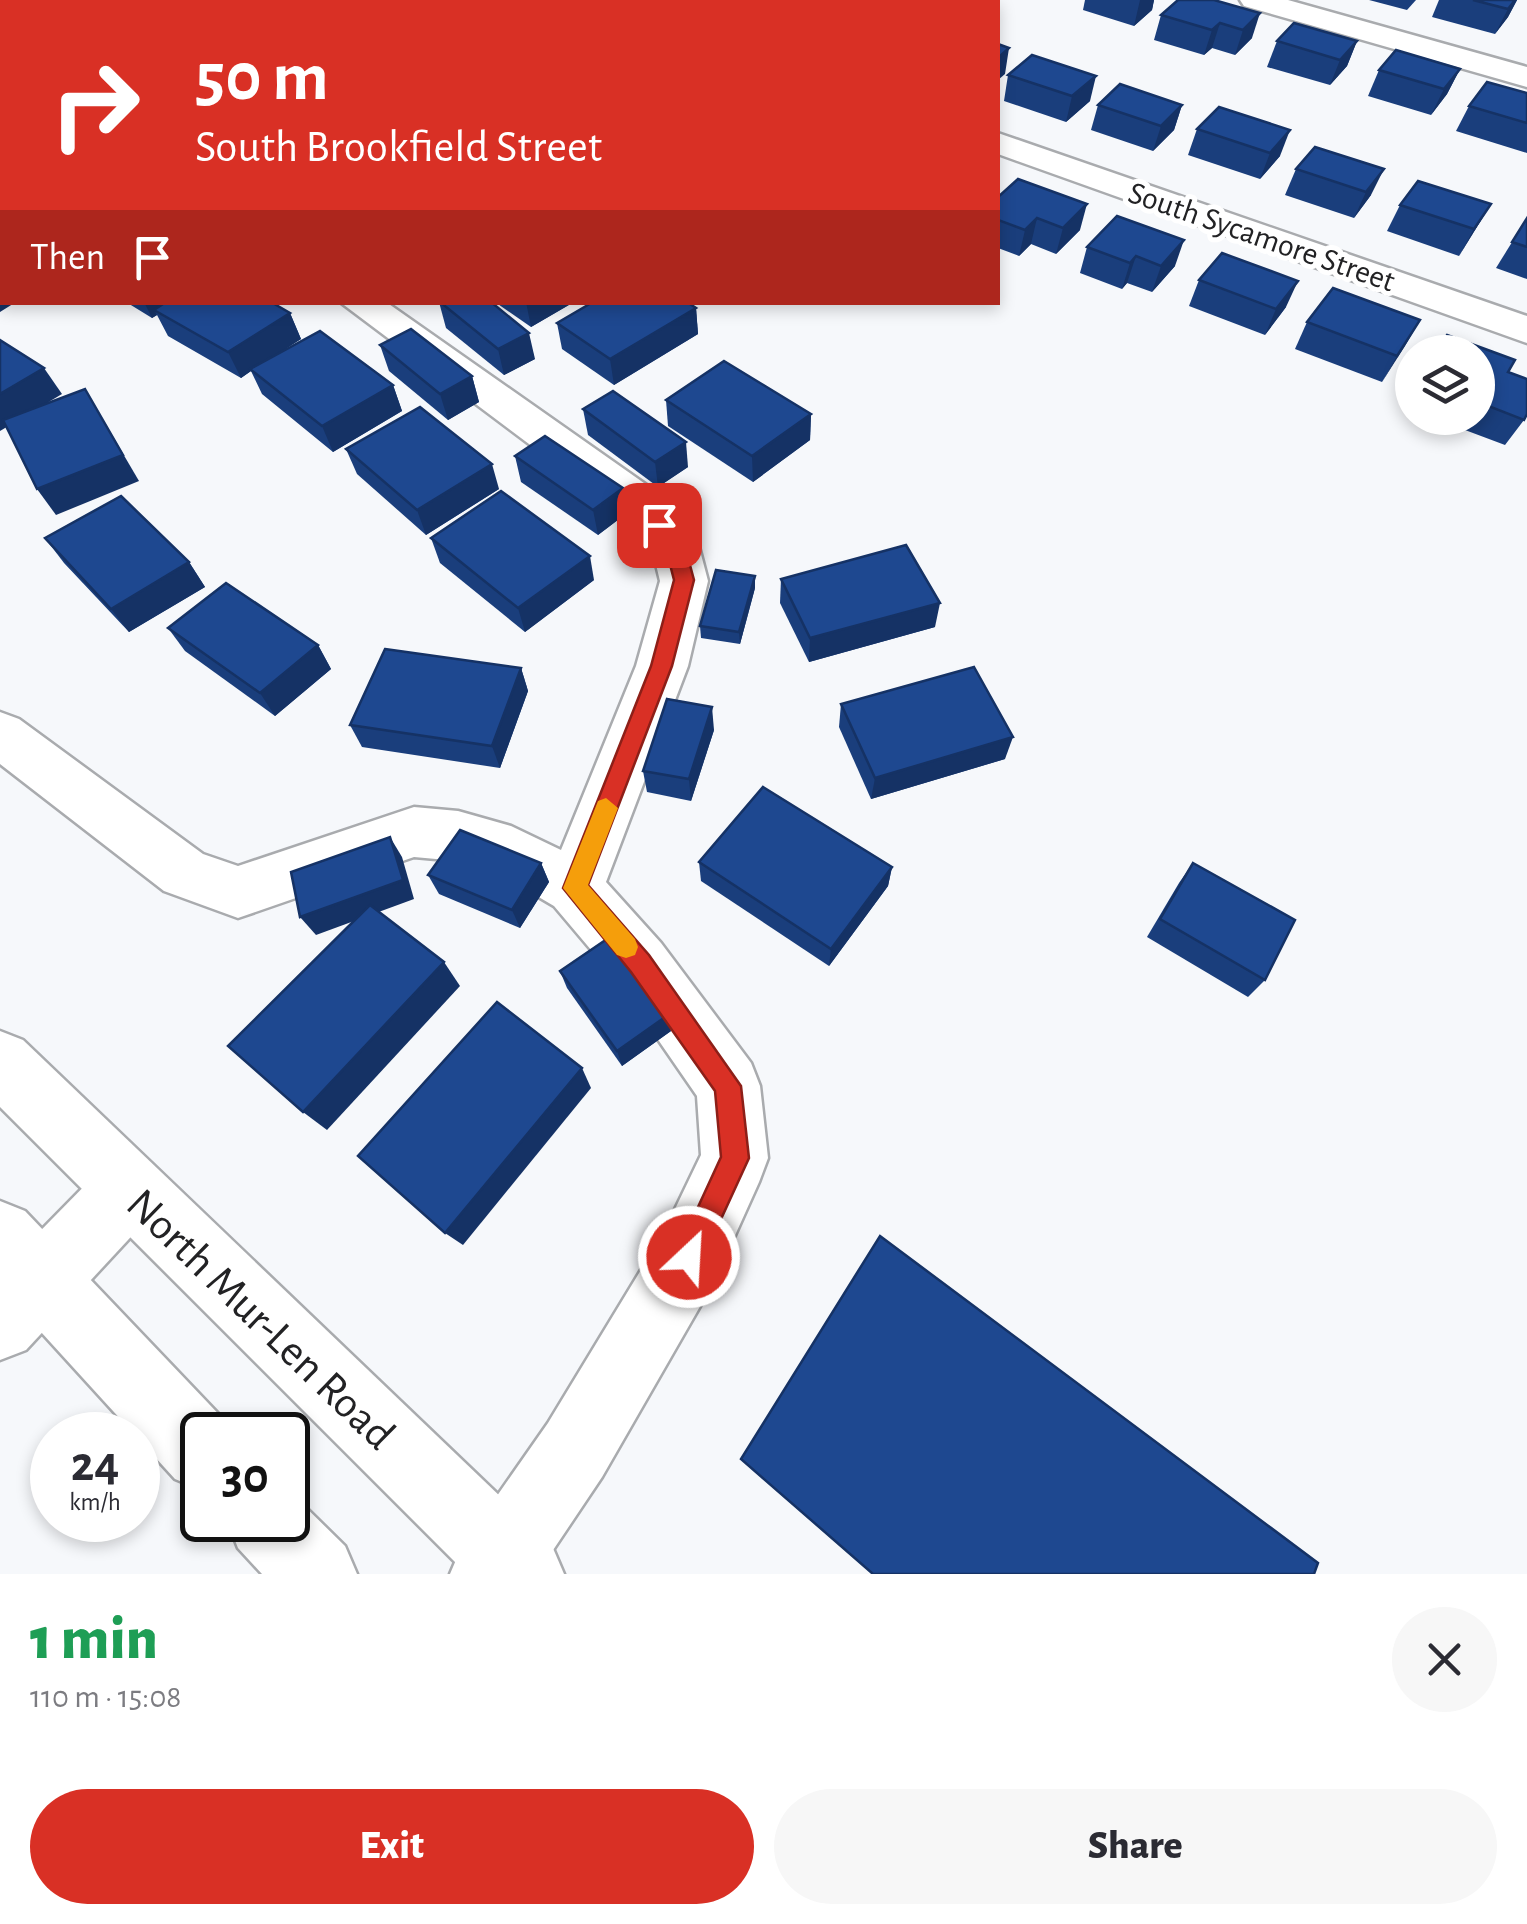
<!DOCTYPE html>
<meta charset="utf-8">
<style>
:root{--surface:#fff;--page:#f7f7f7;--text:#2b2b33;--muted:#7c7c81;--accent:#d93025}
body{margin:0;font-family:"Alegreya Sans",sans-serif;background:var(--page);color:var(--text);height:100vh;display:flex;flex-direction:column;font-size:38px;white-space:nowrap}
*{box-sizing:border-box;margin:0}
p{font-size:32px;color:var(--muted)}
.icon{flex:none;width:55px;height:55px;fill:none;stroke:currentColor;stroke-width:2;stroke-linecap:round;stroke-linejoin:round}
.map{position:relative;height:1574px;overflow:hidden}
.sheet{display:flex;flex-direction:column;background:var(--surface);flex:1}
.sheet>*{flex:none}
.banner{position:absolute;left:0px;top:0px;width:1000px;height:305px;box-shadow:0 5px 15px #0003;background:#d93025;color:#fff;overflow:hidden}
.fabs{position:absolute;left:1395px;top:335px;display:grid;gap:20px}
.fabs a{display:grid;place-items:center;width:100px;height:100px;border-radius:50%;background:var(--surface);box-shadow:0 5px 15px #0003;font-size:50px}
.speed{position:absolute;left:30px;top:1412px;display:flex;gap:20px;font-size:50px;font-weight:700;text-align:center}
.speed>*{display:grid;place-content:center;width:130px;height:130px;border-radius:50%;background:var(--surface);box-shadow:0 5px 15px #0003;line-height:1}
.speed small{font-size:25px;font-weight:400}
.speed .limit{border:5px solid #111;border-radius:15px;background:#fff;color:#111}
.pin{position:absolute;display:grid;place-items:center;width:85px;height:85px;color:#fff;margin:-42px;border-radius:20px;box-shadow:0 5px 15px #0006}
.me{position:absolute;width:110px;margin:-55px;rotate:25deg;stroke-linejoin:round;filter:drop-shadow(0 0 8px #0008)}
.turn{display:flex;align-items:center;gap:35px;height:210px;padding:0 30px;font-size:45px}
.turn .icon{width:130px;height:130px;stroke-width:2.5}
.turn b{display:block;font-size:70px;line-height:85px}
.then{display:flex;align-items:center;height:95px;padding:0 30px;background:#0003;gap:20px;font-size:38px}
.round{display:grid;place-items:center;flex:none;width:105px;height:105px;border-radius:52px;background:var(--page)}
.overview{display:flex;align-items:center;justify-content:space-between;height:170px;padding:0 30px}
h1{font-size:60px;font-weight:800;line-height:75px;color:#1e9e55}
.action{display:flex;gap:20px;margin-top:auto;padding:20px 30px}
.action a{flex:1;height:115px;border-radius:60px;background:var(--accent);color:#fff;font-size:40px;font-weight:800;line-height:115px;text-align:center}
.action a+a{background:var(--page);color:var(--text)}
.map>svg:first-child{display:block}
</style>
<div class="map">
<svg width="1527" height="1574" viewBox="0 0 1527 1574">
<rect width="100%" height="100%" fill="#f6f8fb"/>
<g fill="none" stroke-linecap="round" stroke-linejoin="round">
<defs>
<g id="minor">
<polygon points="674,0 707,0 708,2 676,2"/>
<polygon points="1240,0 1288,0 1527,67 1527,87 1244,6"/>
<polygon points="998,133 1527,316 1527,343 998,154"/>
<polygon points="2,186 2,208 0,209 0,187"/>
<polygon points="340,302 386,302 661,495 698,543 708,581 688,666 606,882 661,943 751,1063 760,1086 768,1158 759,1182 714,1282 602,1477 537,1574 450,1574 462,1546 548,1423 664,1232 701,1155 697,1096 619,983 554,906 496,872 458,861 414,857 238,918 164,891 0,764 0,712 19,719 203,854 238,866 414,807 458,811 511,826 561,850 636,666 660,581 652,548 629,519"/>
<polygon points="129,1155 153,1165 163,1189 153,1213 26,1350 0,1360 0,1272 105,1165"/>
</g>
<g id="major">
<polygon points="0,1031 23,1040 552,1546 564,1574 467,1574 0,1107"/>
<polygon points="0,1201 25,1211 229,1425 233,1435 202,1435 202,1490 175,1479 0,1287"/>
<polygon points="288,1490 345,1546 357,1574 262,1574 238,1548 227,1520 288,1520"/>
</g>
</defs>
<use href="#minor" stroke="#a9abae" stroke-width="5"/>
<use href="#major" stroke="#a9abae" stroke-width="5"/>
<use href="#minor" fill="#fff" fill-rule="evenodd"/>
<use href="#major" fill="#fff" fill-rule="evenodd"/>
</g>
<g fill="#1a3e7c">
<polygon points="1085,0 1154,0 1152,10 1134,26 1083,10"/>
<polygon points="1214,0 1252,38 1235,55 1212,48 1204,55 1154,40 1161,15"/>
<polygon points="1369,0 1416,0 1407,10"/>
<polygon points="1439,0 1517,0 1508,17 1495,34 1432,17"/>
<polygon points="1277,41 1357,41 1347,66 1330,85 1267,67"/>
<polygon points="1460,69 1447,94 1431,115 1368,96 1379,70"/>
<polygon points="1008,75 1090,101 1066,122 1004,101"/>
<polygon points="1527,93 1527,153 1456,131 1469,106"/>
<polygon points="1098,105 1182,105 1174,130 1153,151 1091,130"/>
<polygon points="1197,129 1280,156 1260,179 1188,155"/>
<polygon points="1315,147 1371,195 1354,218 1285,195 1296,169"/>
<polygon points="998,197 1080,230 1056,254 1031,244 1019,256 998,248"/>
<polygon points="1491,204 1459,256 1387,231 1400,205"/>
<polygon points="1117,216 1175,266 1152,292 1127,283 1122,289 1080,273 1087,247"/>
<polygon points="1527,218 1527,279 1496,268"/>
<polygon points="1199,280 1286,307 1265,335 1189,306"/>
<polygon points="126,302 271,302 290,313 301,339 280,352 393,385 402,411 333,452 262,394 251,371 241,378 168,336 157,315 152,318"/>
<polygon points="439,302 535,359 504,375 446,328"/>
<polygon points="495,302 574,302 531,327"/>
<polygon points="696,308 698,334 614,385 562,349 557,323"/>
<polygon points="1420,320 1382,382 1295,349 1307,322"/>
<polygon points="380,345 472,376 479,402 448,420 389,371"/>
<polygon points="1478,352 1508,372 1524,420 1505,445 1433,418 1478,418"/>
<polygon points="1412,391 1412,409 1404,406"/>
<polygon points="666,400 811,414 810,440 753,482 668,426"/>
<polygon points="583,409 688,467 658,487 588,435"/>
<polygon points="346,449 499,489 426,535 357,474"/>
<polygon points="515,456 627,513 598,535 521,482"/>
<polygon points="45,538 189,562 205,587 129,632 64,563"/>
<polygon points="431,538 594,580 525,632 440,563"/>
<polygon points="781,579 935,627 809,662 780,603"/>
<polygon points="755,588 740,644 701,638 700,626"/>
<polygon points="168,628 318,645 331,669 275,716 185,651"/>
<polygon points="521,668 528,691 500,768 362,747 350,725"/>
<polygon points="841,704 1005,759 871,799 839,727"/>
<polygon points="714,730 691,801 647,792 643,771"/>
<polygon points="699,862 892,867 888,886 829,966 701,881"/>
<polygon points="541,863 549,882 520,928 439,894 428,875"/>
<polygon points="1193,863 1265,980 1248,997 1147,937 1179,883"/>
<polygon points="560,971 671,1031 622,1066 567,988"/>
</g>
<g fill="#153265">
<polygon points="1140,0 1154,0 1152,10 1134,26"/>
<polygon points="1515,0 1517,0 1508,17 1495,34 1508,9"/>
<polygon points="1260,13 1252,38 1235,55 1243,30"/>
<polygon points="1220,23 1212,48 1204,55 1212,30"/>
<polygon points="1357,41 1347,66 1330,85 1340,60"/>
<polygon points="1009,48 1005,74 998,80 998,58"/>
<polygon points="1460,69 1447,94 1431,115 1444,89"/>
<polygon points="1096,76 1090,101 1066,122 1072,96"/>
<polygon points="1182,105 1174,130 1153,151 1161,126"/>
<polygon points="1290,130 1280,156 1260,179 1270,153"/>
<polygon points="1384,169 1371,195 1354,218 1366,192"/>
<polygon points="1087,204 1080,230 1056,254 1063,228"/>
<polygon points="1491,204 1459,256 1474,229"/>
<polygon points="1037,218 1031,244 1019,256 1025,230"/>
<polygon points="1184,240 1175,266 1152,292 1161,266"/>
<polygon points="1136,256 1127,283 1122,289 1130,263"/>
<polygon points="2,274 2,302 16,302 0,312 0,276"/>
<polygon points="1298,281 1286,307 1265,335 1276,309"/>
<polygon points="144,302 178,302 154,310 157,315 152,318"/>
<polygon points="526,302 574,302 531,327"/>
<polygon points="696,308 698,334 614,385 610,359"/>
<polygon points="290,313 301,339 252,371 250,369 251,371 241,378 228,352"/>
<polygon points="1420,320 1405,346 1382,382 1397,356"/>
<polygon points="529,333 535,359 504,375 498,349"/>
<polygon points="44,368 62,394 0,431 0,394"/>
<polygon points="472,376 479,402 448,420 440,394"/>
<polygon points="393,385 402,411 333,452 322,426"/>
<polygon points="85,389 139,481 56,515 37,489"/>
<polygon points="811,414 810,440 753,482 752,456"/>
<polygon points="686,442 688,467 658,487 655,462"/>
<polygon points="492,464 499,489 426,535 417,510"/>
<polygon points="623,488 627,513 598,535 593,510"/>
<polygon points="590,556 594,580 525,632 518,608"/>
<polygon points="189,562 205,587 129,632 111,609"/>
<polygon points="755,576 755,588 740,644 739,632"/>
<polygon points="940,603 935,627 809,662 810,638"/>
<polygon points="318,645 331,669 275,716 260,693"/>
<polygon points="521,668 528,691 500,768 492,746"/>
<polygon points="712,707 714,730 691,801 689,779"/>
<polygon points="1013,737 1005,759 871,799 875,778"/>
<polygon points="390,837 402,857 414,899 316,935 300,917"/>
<polygon points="541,863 549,882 520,928 512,910"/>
<polygon points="892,867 888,886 829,966 831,949"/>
<polygon points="444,962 460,986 327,1130 303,1112"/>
<polygon points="668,1015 671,1031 622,1066 617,1051"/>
<polygon points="582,1068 591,1088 463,1245 445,1233"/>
</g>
<g fill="#1e4890" stroke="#153265" stroke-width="2.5">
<polygon points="552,0 616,0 620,2 556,2"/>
<polygon points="874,0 881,0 888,2 869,2"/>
<polygon points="1178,0 1214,0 1260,13 1243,30 1220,23 1212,30 1161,15"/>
<polygon points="1473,0 1515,0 1508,9"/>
<polygon points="1294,23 1357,41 1340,60 1277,41"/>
<polygon points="998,44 1009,48 998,58"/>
<polygon points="1396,50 1460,69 1444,89 1379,70"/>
<polygon points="1032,55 1096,76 1072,96 1008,75"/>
<polygon points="0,75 2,75 2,122 1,122"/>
<polygon points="1487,82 1527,93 1527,123 1469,106"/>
<polygon points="1120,84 1182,105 1161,126 1098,105"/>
<polygon points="1219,107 1290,130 1270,153 1197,129"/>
<polygon points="1315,147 1384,169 1366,192 1296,169"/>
<polygon points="1018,179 1087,204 1063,228 1037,218 1025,230 998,220 998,197"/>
<polygon points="1418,181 1491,204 1474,229 1400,205"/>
<polygon points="1117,216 1184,240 1161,266 1136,256 1130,263 1087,247"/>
<polygon points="1527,218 1527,247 1512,242"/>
<polygon points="0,235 2,236 2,274 0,276"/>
<polygon points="1222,253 1298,281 1276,309 1199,280"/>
<polygon points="1333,288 1420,320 1397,356 1307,322"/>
<polygon points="166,302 271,302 290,313 228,352 154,310"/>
<polygon points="440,302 491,302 529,333 498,349"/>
<polygon points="593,302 687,302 696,308 610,359 557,323"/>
<polygon points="411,329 472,376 440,394 380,345"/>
<polygon points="320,331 393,385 322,426 250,369"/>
<polygon points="1447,335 1515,360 1508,372 1527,379 1527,414 1524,420 1478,402 1478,352 1436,352"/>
<polygon points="0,340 44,368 0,394"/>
<polygon points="724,361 811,414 752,456 666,400"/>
<polygon points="85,389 123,455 37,489 3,420"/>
<polygon points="613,391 686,442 655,462 583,409"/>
<polygon points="420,407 492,464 417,510 346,449"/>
<polygon points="545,436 623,488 593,510 515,456"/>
<polygon points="501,491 590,556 518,608 431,538"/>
<polygon points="121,496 189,562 111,609 45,538"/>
<polygon points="906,545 940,603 810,638 781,579"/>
<polygon points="716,570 755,576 739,632 700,626"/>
<polygon points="226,583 318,645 260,693 168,628"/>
<polygon points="385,649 521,668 492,746 350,725"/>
<polygon points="974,667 1013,737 875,778 841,704"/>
<polygon points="667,699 712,707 689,779 643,771"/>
<polygon points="763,787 892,867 831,949 699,862"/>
<polygon points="460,830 541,863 512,910 428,875"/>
<polygon points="390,837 403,880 300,917 291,872"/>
<polygon points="1193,863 1295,920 1265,980 1160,919"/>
<polygon points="370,905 444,962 303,1112 228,1046"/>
<polygon points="610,937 668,1015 617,1051 560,971"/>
<polygon points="497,1002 582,1068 445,1233 358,1156"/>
<polygon points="880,1236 1318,1563 1314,1574 873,1574 741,1459"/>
</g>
<polygon fill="#d93025" stroke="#8d1f18" stroke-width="2.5" points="659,518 684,543 694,580 672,666 588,885 649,955 741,1086 749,1158 699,1267 689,1272 679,1267 675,1257 721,1157 715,1091 631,972 563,888 651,666 674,580 665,545 650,525"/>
<polygon fill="#f59e0b" points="606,798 618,808 588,885 635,939 638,947 635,955 626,958 617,955 563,888 598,801"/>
<g text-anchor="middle" stroke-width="10" stroke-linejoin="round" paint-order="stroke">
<g font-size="32" fill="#222224" stroke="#fff">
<text transform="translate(1262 236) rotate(19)" y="11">South Sycamore Street</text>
</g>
<g font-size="45" fill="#222224" stroke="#fff">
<text transform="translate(262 1318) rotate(44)" y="16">North Mur-Len Road</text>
</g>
</g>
</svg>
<div class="fabs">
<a><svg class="icon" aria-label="layers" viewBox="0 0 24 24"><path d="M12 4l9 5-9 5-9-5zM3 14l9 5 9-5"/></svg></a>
</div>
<div class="speed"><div>24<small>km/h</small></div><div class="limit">30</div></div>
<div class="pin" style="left:659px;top:525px;background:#d93025"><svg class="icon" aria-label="arrive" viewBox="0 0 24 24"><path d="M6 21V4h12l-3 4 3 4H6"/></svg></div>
<svg class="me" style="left:689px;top:1257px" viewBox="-20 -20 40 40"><circle r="17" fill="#d93025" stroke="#fff" stroke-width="3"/><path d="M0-11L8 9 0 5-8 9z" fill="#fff"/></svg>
<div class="banner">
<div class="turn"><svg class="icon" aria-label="right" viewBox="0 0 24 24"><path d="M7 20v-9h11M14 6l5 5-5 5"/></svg><div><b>50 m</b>South Brookfield Street</div></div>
<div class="then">Then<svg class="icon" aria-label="arrive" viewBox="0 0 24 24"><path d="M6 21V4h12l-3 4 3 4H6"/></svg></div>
</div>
</div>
<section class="sheet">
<div class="overview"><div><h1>1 min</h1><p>110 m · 15:08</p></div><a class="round"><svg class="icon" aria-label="close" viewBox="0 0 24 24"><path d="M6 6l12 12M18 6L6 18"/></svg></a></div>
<div class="action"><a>Exit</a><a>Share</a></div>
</section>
